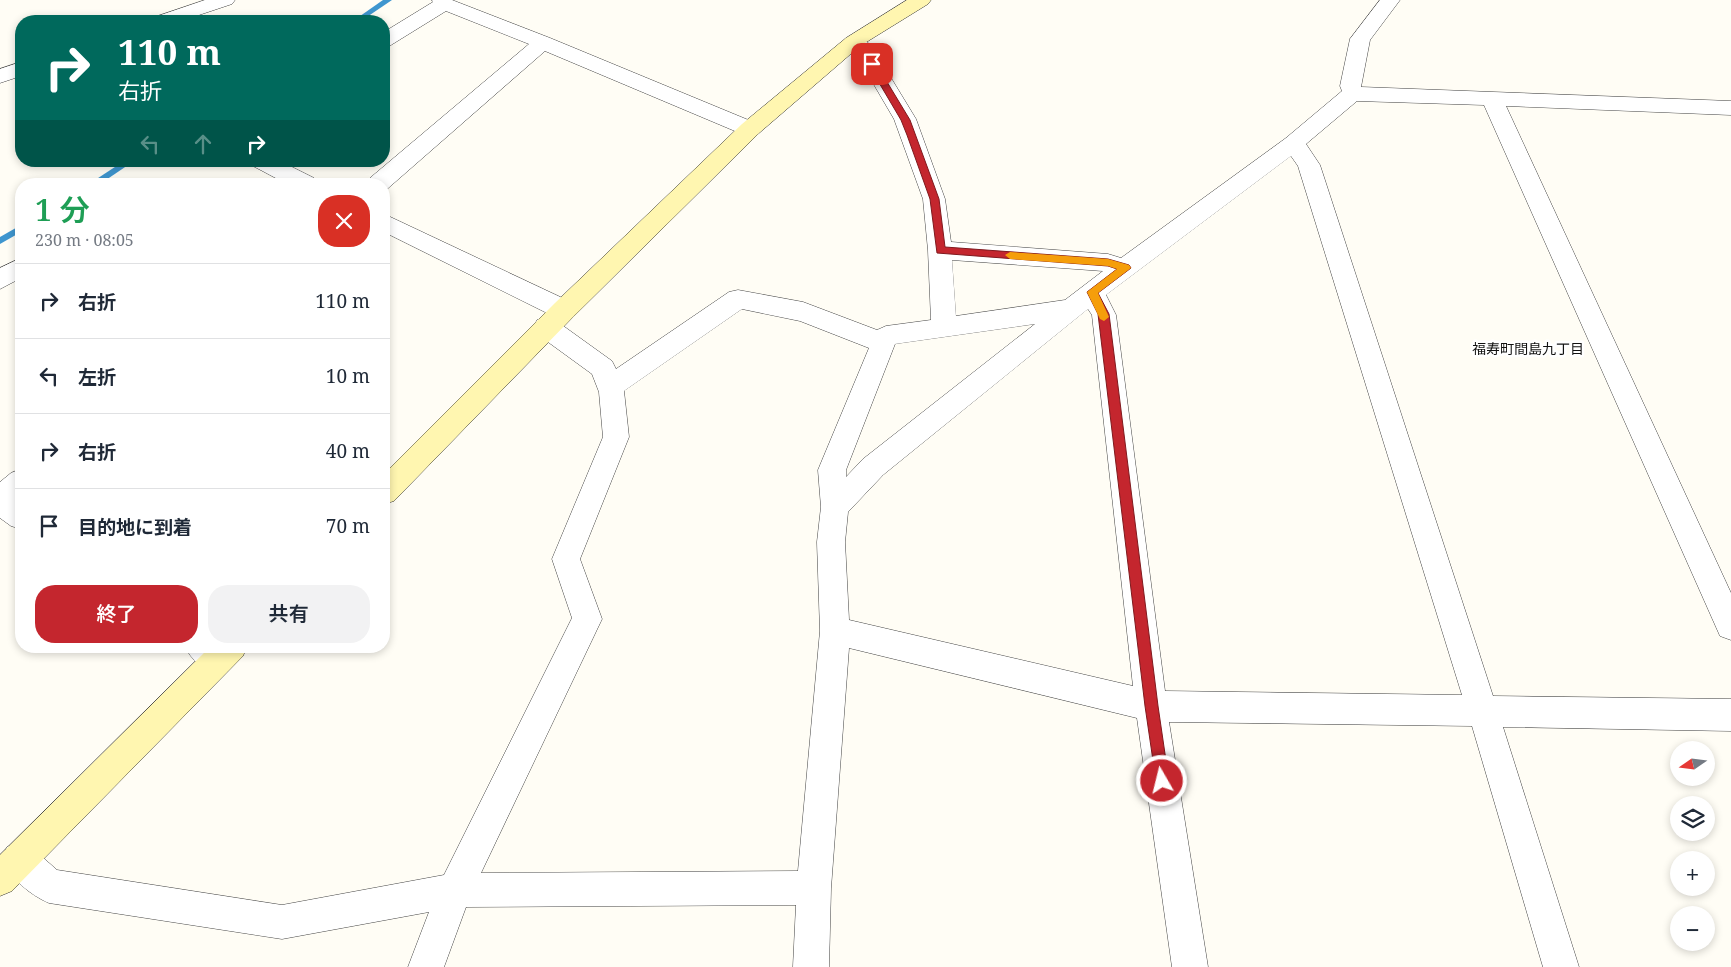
<!DOCTYPE html>
<html lang="ja">
<meta charset="utf-8">
<style>
:root{--surface:#fff;--page:#f2f2f3;--text:#1f2937;--muted:#747a83;--line:#e0e1e3;--accent:#c4262e}
body{margin:0;font-family:"Noto Serif","Noto Sans JP",serif;background:var(--page);color:var(--text);height:100vh;display:flex;flex-direction:column;font-size:19px;white-space:nowrap}
*{box-sizing:border-box;margin:0}
p{font-size:16px;color:var(--muted)}
.icon{flex:none;width:28px;height:28px;fill:none;stroke:currentColor;stroke-width:2;stroke-linecap:round;stroke-linejoin:round}
.map{position:relative;flex:1;overflow:hidden}
.sheet{position:absolute;left:15px;top:178px;width:375px;height:475px;display:flex;flex-direction:column;background:var(--surface);border-radius:20px;box-shadow:0 2px 8px #0003}
.sheet>*{flex:none}
.hud{position:absolute;left:15px;top:15px;width:375px;height:152px;border-radius:20px;box-shadow:0 2px 8px #0003;background:#00695c;color:#fff;overflow:hidden}
.needle{width:32px;rotate:256deg}
.controls{position:absolute;left:1670px;top:741px;display:grid;gap:10px}
.controls a{display:grid;place-items:center;width:45px;height:45px;border-radius:50%;background:var(--surface);box-shadow:0 2px 8px #0003;font-size:25px}
.pin{position:absolute;display:grid;place-items:center;width:42px;height:42px;color:#fff;margin:-21px;border-radius:10px;box-shadow:0 2px 8px #0006}
.me{position:absolute;width:55px;margin:-28px;rotate:352deg;stroke-linejoin:round;filter:drop-shadow(0 0 4px #0008)}
.turn{display:flex;align-items:center;gap:18px;height:105px;padding:0 20px;font-size:22px}
.turn .icon{width:65px;height:65px;stroke-width:2.5}
.turn b{display:block;font-size:35px;line-height:42px}
.lanes{display:flex;align-items:center;height:48px;padding:0 20px;background:#0003;justify-content:center;gap:25px;direction:ltr}
.lanes .off{opacity:.35}
.round{display:grid;place-items:center;flex:none;width:52px;height:52px;border-radius:20px;background:var(--page)}
.summary{display:flex;align-items:center;justify-content:space-between;height:85px;padding:0 20px}
h1{font-size:30px;font-weight:600;line-height:38px;color:#1e9e55}
.primary-button{display:flex;gap:10px;margin-top:auto;padding:10px 20px}
.primary-button a{flex:1;height:58px;border-radius:20px;background:var(--accent);color:#fff;font-size:20px;font-weight:600;line-height:58px;text-align:center}
.primary-button a+a{background:var(--page);color:var(--text)}
ul{padding:0;list-style:none}
li{display:flex;align-items:center;gap:15px;height:75px;padding:0 20px;border-top:1px solid var(--line)}
li div{flex:1}
li b{display:block;font-size:19px}
li em{font-style:normal}
.map>svg:first-child{display:block}
</style>
<div class="map">
<svg width="1731" height="967" viewBox="0 0 1731 967">
<rect width="100%" height="100%" fill="#fffdf5"/>
<g fill="none" stroke-linecap="round" stroke-linejoin="round">
<g fill="#3f96cf" fill-rule="evenodd">
<polygon points="383,0 392,0 361,21 353,21"/>
<polygon points="124,161 134,161 100,184 89,184"/>
<polygon points="21,225 21,232 0,244 0,237"/>
</g>
<defs>
<g id="street">
<polygon points="205,0 235,0 232,4 181,21 152,21 155,17"/>
<polygon points="432,0 452,0 550,38 758,124 761,129 758,134 750,136 742,134 545,51 386,190 384,190 384,184 367,184 370,178 529,44 446,11 391,45 384,47 384,32 433,2"/>
<path d="M1380 0H1400L1370 40 1361 87 1731 101V115L1506 106 1731 593V640L1720 636 1484 105 1357 101 1306 144 1320 165 1493 696 1731 699V731L1503 727 1579 967H1543L1472 726 1169 722 1208 967H1172L1137 718 849 648 831 888 829 967H793L796 905 466 907 444 967H408L429 912 282 939 49 903C30 895 10 878 2 859L7 847 19 842 31 847 57 870 282 905 444 875 572 618 552 559 603 437 599 392 592 374 537 334 534 327 537 320 546 317 555 320 612 361 616 369 729 292 738 290 803 302 877 330 886 326 931 320 928 250 923 199 894 119 856 54 843 42 846 38C857 35 862 39 871 45L916 119 945 199 951 242 1108 254 1121 258 1286 138 1342 91 1340 86 1350 39ZM1291 156 1298 166 1462 695 1165 691 1116 315 1106 295ZM952 260 1103 271 1065 300 956 316ZM742 309 800 321 869 348 818 470 821 507 817 542 820 631 798 871 481 873 602 619 580 559 629 437 624 391ZM1088 309 1092 315 1133 686 849 620 845 542 848 512 883 475ZM1035 324 863 459 846 477V470L895 344Z"/>
<polygon points="21,62 21,76 0,83 0,69"/>
<polygon points="250,161 280,161 314,178 317,184 287,184 253,166"/>
<polygon points="384,214 573,303 576,310 573,317 564,320 555,317 384,232"/>
<polygon points="21,258 21,278 0,289 0,268"/>
<polygon points="21,469 21,497 18,499 21,501 21,529 11,526 0,518 0,482 11,473"/>
<path d="M185 646H224L229 650 233 660 229 670 218 675C204 669 191 661 185 646Z"/>
</g>
<g id="secondary">
<polygon points="907,0 931,0 928,4 860,46 758,134 573,317 394,501 384,504 384,474 555,303 742,124 846,38"/>
<polygon points="211,646 247,646 243,656 12,891 0,896 0,855"/>
</g>
</defs>
<use href="#street" stroke="#444" stroke-width="1"/>
<use href="#secondary" stroke="#333" stroke-width="1"/>
<use href="#street" fill="#fff" fill-rule="evenodd"/>
<use href="#secondary" fill="#fff6b0" fill-rule="evenodd"/>
</g>
<polygon fill="#c4262e" stroke="#7f191e" points="872,61 875,62 910,120 939,199 945,247 1108,259 1129,265 1131,268 1098,293 1109,314 1158,706 1169,781 1167,786 1162,787 1157,786 1156,781 1145,706 1098,314 1087,292 1117,269 1108,266 937,253 930,199 907,135 901,120 868,64"/>
<polygon fill="#f59e0b" points="1010,252 1108,259 1129,265 1131,268 1098,293 1109,317 1104,321 1100,319 1087,292 1117,269 1108,266 1010,259 1005,255"/>
<g text-anchor="middle" stroke-width="5" stroke-linejoin="round" paint-order="stroke">
<g font-size="14" fill="#111" stroke="#fff">
<text x="1528" y="354">福寿町間島九丁目</text>
</g>
</g>
</svg>
<div class="controls">
<a><svg class="needle" viewBox="-14 -14 28 28"><path d="M0-13l5 13h-10z" fill="#e53935"/><path d="M0 13l5-13h-10z" fill="#747a83"/></svg></a>
<a><svg class="icon" aria-label="layers" viewBox="0 0 24 24"><path d="M12 4l9 5-9 5-9-5zM3 14l9 5 9-5"/></svg></a>
<a>+</a>
<a>−</a>
</div>
<div class="pin" style="left:872px;top:64px;background:#d93025"><svg class="icon" aria-label="arrive" viewBox="0 0 24 24"><path d="M6 21V4h12l-3 4 3 4H6"/></svg></div>
<svg class="me" style="left:1162px;top:781px" viewBox="-20 -20 40 40"><circle r="17" fill="#c4262e" stroke="#fff" stroke-width="3"/><path d="M0-11L8 9 0 5-8 9z" fill="#fff"/></svg>
<div class="hud">
<div class="turn"><svg class="icon" aria-label="right" viewBox="0 0 24 24"><path d="M7 20v-9h11M14 6l5 5-5 5"/></svg><div><b>110 m</b>右折</div></div>
<div class="lanes"><svg class="icon off" aria-label="left" viewBox="0 0 24 24"><path d="M17 20v-9H6M10 6l-5 5 5 5"/></svg><svg class="icon off" aria-label="ahead" viewBox="0 0 24 24"><path d="M12 20V5M6 11l6-6 6 6"/></svg><svg class="icon" aria-label="right" viewBox="0 0 24 24"><path d="M7 20v-9h11M14 6l5 5-5 5"/></svg></div>
</div>
<section class="sheet">
<div class="summary"><div><h1>1 分</h1><p>230 m · 08:05</p></div><a class="round" style="background:#d93025;color:#fff"><svg class="icon" aria-label="close" viewBox="0 0 24 24"><path d="M6 6l12 12M18 6L6 18"/></svg></a></div>
<ul>
<li><svg class="icon" aria-label="right" viewBox="0 0 24 24"><path d="M7 20v-9h11M14 6l5 5-5 5"/></svg><div><b>右折</b></div><em>110 m</em></li>
<li><svg class="icon" aria-label="left" viewBox="0 0 24 24"><path d="M17 20v-9H6M10 6l-5 5 5 5"/></svg><div><b>左折</b></div><em>10 m</em></li>
<li><svg class="icon" aria-label="right" viewBox="0 0 24 24"><path d="M7 20v-9h11M14 6l5 5-5 5"/></svg><div><b>右折</b></div><em>40 m</em></li>
<li><svg class="icon" aria-label="arrive" viewBox="0 0 24 24"><path d="M6 21V4h12l-3 4 3 4H6"/></svg><div><b>目的地に到着</b></div><em>70 m</em></li>
</ul>
<div class="primary-button"><a>終了</a><a>共有</a></div>
</section>
</div>
